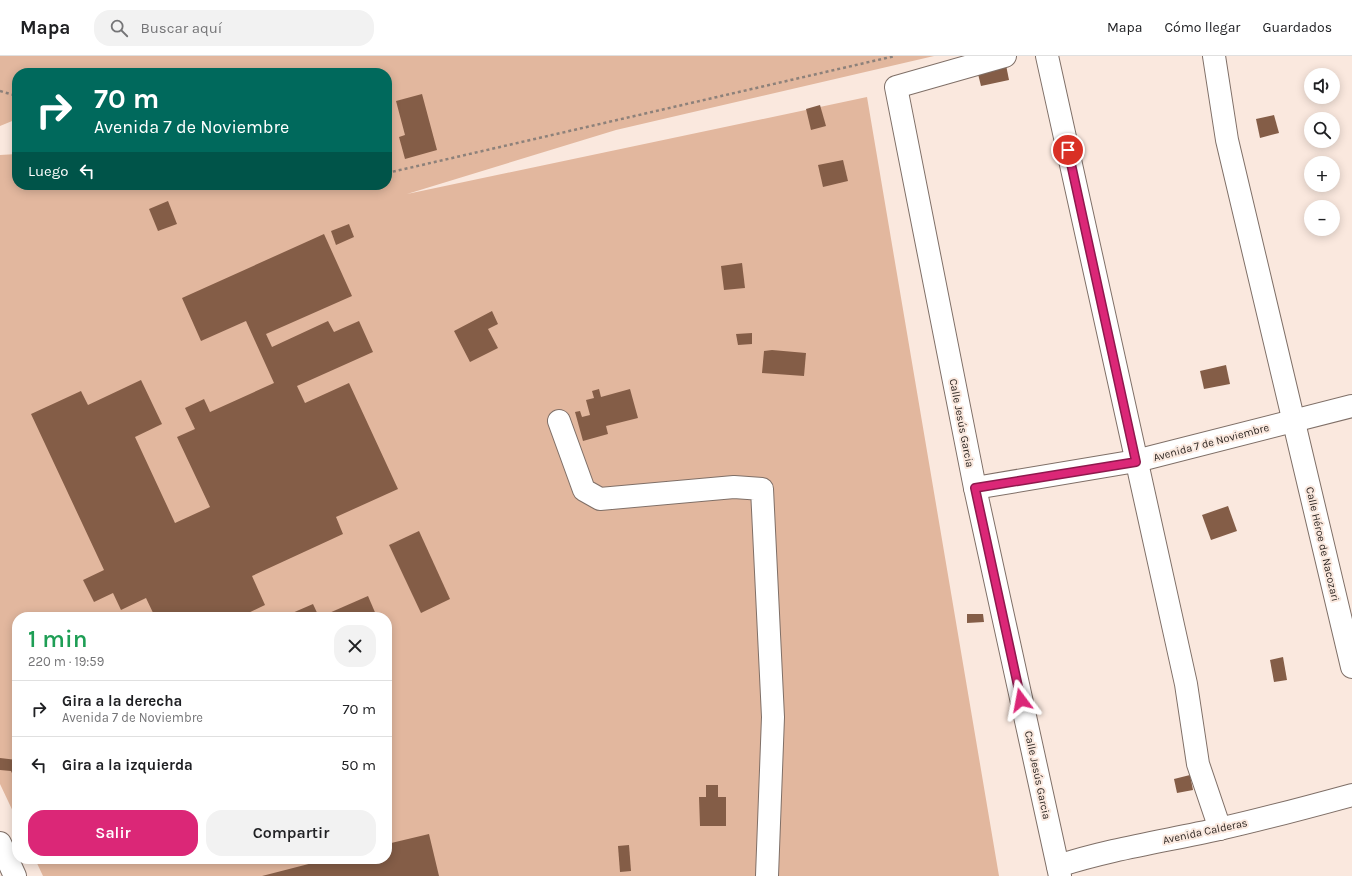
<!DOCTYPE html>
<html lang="es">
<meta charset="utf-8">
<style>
:root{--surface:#fff;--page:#f2f2f2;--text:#202124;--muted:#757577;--line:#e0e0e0;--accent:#db2777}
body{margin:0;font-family:Karla,sans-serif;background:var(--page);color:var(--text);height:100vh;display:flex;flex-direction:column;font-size:15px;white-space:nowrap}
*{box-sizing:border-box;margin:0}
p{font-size:13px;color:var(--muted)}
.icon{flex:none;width:22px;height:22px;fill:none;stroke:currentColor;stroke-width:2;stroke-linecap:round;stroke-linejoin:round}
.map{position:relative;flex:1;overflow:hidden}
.drawer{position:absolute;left:12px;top:556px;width:380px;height:252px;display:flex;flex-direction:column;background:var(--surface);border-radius:16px;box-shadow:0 2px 10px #0003}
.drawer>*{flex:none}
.hud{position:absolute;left:12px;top:12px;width:380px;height:122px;border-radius:16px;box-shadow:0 2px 10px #0003;background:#00695c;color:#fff;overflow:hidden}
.buttons{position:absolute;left:1304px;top:12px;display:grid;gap:8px}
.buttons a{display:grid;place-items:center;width:36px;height:36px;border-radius:50%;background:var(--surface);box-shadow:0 2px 10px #0003;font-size:20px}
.pin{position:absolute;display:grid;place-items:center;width:34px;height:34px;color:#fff;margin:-17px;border:2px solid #fff;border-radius:50%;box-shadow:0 1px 4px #0007}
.me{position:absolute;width:44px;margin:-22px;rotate:347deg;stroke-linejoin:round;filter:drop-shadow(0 0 3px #0008)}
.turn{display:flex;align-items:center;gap:14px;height:84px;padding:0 16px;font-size:18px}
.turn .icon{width:52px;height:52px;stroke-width:2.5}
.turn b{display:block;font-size:28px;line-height:34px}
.then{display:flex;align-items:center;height:38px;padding:0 16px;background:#0003;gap:8px;font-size:15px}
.round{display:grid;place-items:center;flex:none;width:42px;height:42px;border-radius:16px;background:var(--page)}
.summary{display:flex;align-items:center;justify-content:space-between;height:68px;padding:0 16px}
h1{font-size:24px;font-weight:600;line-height:30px;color:#1e9e55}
.action{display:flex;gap:8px;margin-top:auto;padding:8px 16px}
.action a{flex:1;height:46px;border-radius:16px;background:var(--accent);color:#fff;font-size:16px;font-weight:600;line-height:46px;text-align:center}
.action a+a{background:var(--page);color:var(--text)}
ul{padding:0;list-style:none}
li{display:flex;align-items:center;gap:12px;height:56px;padding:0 16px;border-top:1px solid var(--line)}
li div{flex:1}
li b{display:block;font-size:15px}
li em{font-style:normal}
header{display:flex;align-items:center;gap:24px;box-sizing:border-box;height:56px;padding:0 20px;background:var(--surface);border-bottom:1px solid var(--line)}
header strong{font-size:19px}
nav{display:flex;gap:22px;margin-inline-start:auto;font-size:14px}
.search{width:280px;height:36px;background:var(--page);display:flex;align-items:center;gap:10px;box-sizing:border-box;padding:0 14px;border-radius:16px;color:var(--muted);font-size:15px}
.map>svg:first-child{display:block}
</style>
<header>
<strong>Mapa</strong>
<div class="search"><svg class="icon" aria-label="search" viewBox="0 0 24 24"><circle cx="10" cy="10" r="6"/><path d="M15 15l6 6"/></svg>Buscar aquí</div>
<nav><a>Mapa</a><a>Cómo llegar</a><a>Guardados</a></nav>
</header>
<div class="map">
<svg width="1352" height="820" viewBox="0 0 1352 820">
<rect width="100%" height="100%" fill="#fae8de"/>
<polygon fill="#e2b79e" points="0,0 934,0 616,74 407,138 867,41 999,820 43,820 35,803 387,803 387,561 17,561 17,764 0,728 0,99 17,98 17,129 387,129 387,17 17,17 17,63 0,70"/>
<g fill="#845d47">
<polygon points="1005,4 1009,24 981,30 976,10"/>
<polygon points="422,38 437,94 405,103 399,81 405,79 396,45"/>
<polygon points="820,49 826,70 811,74 806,53"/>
<polygon points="1274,59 1279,77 1260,82 1256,63"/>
<polygon points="843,104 848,125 823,131 818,109"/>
<polygon points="168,145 177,168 158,175 149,153"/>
<polygon points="349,168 354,181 336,189 331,175"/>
<polygon points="324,178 352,240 266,278 272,291 328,265 334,276 359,265 373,296 297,330 305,347 349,327 398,433 336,461 343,478 252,520 265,549 242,560 242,561 155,561 146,542 121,554 113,537 94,546 83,524 104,514 31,358 81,335 88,349 141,324 162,368 135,381 175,467 210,451 177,381 195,373 185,352 204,343 210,356 274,327 246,265 201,285 182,242"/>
<polygon points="742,207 745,232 724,234 721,210"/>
<polygon points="492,255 498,268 488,273 498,292 470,306 454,275"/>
<polygon points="752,277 752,288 738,289 736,278"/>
<polygon points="772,294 806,297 804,320 762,317 764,295"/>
<polygon points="1226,309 1230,328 1204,333 1200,315"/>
<polygon points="599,333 601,341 630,333 638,362 606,370 608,378 583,385 575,356 580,355 582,361 590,359 586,344 594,342 592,335"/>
<polygon points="1228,450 1237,475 1211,484 1202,459"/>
<polygon points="419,475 450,543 421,557 389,489"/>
<polygon points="368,540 377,561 320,561"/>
<polygon points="313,548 319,561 283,561"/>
<polygon points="967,558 983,558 984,566 967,567"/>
<polygon points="1283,601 1287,624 1274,626 1270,604"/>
<polygon points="0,702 17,704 17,728 11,715 0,714"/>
<polygon points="1190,719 1193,734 1177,737 1174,723"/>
<polygon points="706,729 718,729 718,741 726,741 726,770 700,770 699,741 706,741"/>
<polygon points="429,778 439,820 262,820 328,803 387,803 387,788"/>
<polygon points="629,789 631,815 620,816 618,790"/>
</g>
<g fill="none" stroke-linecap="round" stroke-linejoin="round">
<defs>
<g id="minor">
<polyline points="1005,0 896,31 975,432 1060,820"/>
<polyline points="1047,0 1186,628 1198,708 1220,773"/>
<polyline points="1214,0 1227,84 1352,611"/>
<polyline points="559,365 584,434 600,443 734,431 762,433 773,661 767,820"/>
<polyline points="975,432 1136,405 1352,350"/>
<path d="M1058 810C1110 793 1165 785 1219 773 1264 763 1308 751 1352 739"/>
</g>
<polyline id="major" points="0,787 15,820"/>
</defs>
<use href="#minor" stroke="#7f6f67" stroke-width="24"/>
<use href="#major" stroke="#7f6f67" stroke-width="24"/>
<g stroke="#8d817a" stroke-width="2.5" stroke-dasharray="3 3" stroke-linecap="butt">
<polyline points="0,35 17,40"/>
<polyline points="387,117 895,0"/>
</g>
<use href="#minor" stroke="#fff" stroke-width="22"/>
<use href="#major" stroke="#fff" stroke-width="22"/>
</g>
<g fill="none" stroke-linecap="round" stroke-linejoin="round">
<defs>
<polyline id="route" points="1021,644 975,432 1136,406 1068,94"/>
</defs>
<use href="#route" stroke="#8e194d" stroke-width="10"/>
<use href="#route" stroke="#db2777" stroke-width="7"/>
</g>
<g text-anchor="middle" stroke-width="4" stroke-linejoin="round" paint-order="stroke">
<g font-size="11" fill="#2e2723" stroke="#fae8de">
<text transform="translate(962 367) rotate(79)" y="4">Calle Jesús Garcia</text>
<text transform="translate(1211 386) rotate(-15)" y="4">Avenida 7 de Noviembre</text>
<text transform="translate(1323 488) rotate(77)" y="4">Calle Héroe de Nacozari</text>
<text transform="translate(1038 719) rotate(78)" y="4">Calle Jesús Garcia</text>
<text transform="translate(1205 775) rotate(-12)" y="4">Avenida Calderas</text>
</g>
</g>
</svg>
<div class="buttons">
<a><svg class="icon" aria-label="sound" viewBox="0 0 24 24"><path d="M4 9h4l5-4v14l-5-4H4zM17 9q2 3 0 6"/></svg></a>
<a><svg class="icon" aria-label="search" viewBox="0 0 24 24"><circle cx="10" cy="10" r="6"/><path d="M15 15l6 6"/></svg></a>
<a>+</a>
<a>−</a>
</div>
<div class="pin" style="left:1068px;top:94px;background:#d93025"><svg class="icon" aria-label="arrive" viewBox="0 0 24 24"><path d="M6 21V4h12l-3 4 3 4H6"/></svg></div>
<svg class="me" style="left:1021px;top:644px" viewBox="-20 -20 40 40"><path d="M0-17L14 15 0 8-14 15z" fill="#db2777" stroke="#fff" stroke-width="4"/></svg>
<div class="hud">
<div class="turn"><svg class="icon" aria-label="right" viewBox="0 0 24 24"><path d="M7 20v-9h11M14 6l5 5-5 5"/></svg><div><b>70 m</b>Avenida 7 de Noviembre</div></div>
<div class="then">Luego<svg class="icon" aria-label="left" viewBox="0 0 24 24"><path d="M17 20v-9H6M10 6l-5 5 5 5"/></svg></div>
</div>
<section class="drawer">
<div class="summary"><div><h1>1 min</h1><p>220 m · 19:59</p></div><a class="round"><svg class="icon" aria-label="close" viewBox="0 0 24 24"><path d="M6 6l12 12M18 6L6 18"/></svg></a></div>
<ul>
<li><svg class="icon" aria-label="right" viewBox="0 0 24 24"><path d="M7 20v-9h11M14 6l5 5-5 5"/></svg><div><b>Gira a la derecha</b><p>Avenida 7 de Noviembre</p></div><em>70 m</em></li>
<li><svg class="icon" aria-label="left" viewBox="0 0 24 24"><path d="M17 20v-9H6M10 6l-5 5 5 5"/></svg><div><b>Gira a la izquierda</b></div><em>50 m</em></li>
</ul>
<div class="action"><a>Salir</a><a>Compartir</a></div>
</section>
</div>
